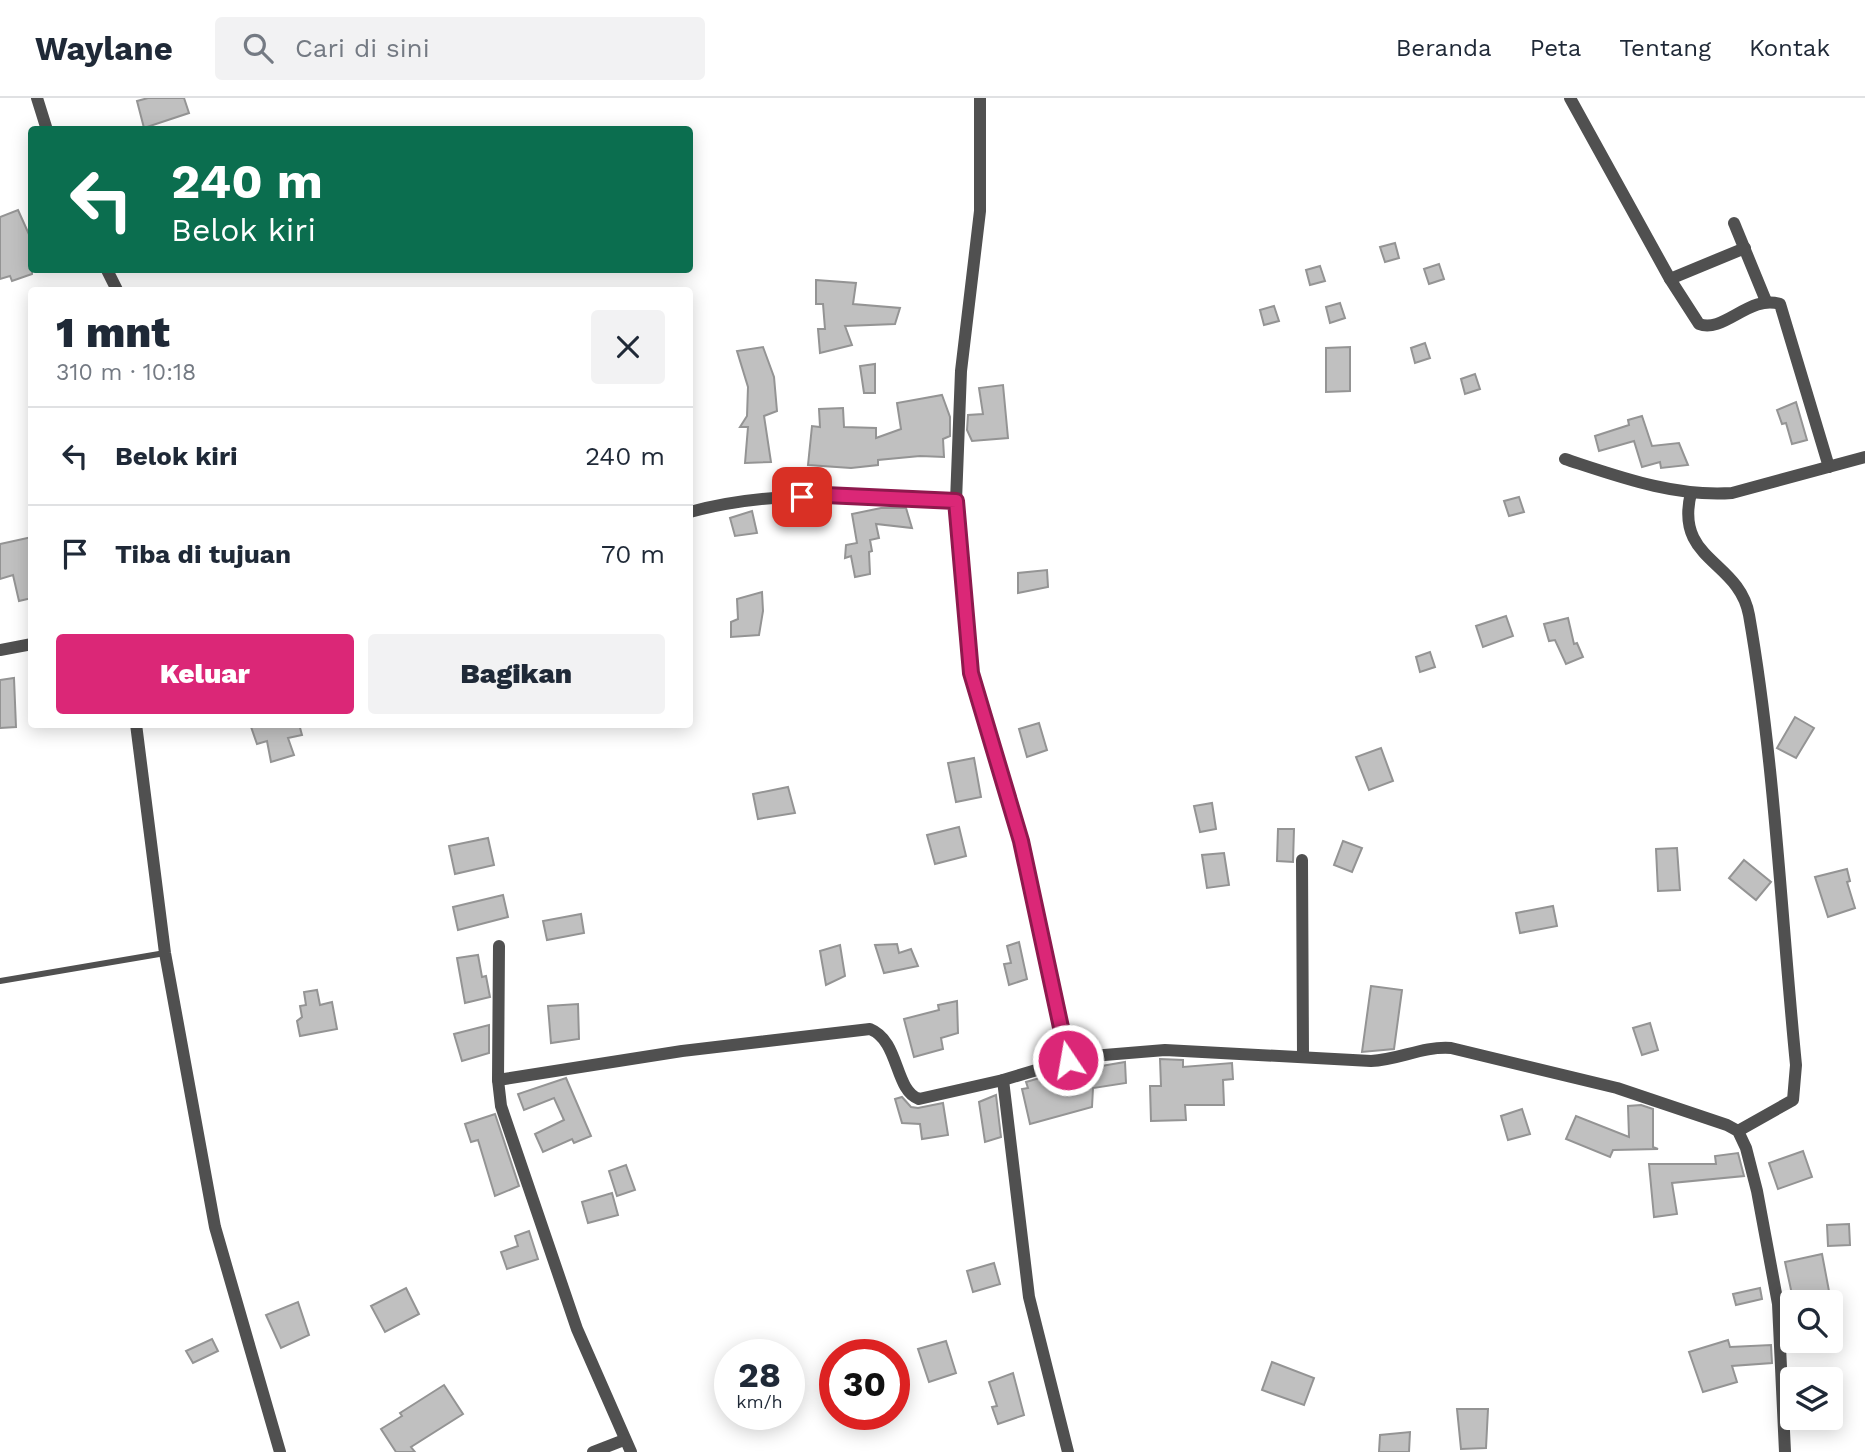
<!DOCTYPE html>
<html lang="id">
<meta charset="utf-8">
<style>
:root{--surface:#fff;--page:#f2f2f3;--text:#1f2937;--muted:#747a83;--line:#e0e1e3;--accent:#db2777}
body{margin:0;font-family:"Work Sans",sans-serif;background:var(--page);color:var(--text);height:100vh;display:flex;flex-direction:column;font-size:26px;white-space:nowrap}
*{box-sizing:border-box;margin:0}
p{font-size:23px;color:var(--muted)}
.icon{flex:none;width:38px;height:38px;fill:none;stroke:currentColor;stroke-width:2;stroke-linecap:round;stroke-linejoin:round}
.map{position:relative;flex:1;overflow:hidden}
.sheet{position:absolute;left:28px;top:189px;width:665px;height:441px;display:flex;flex-direction:column;background:var(--surface);border-radius:7px;box-shadow:0 4px 18px #0003}
.sheet>*{flex:none}
.guide{position:absolute;left:28px;top:28px;width:665px;height:147px;border-radius:7px;box-shadow:0 4px 18px #0003;background:#0b6e4f;color:#fff;overflow:hidden}
.buttons{position:absolute;left:1780px;top:1192px;display:grid;gap:14px}
.buttons a{display:grid;place-items:center;width:63px;height:63px;border-radius:7px;background:var(--surface);box-shadow:0 4px 18px #0003;font-size:35px}
.speed{position:absolute;left:714px;top:1241px;display:flex;gap:14px;font-size:35px;font-weight:700;text-align:center}
.speed>*{display:grid;place-content:center;width:91px;height:91px;border-radius:50%;background:var(--surface);box-shadow:0 4px 18px #0003;line-height:1}
.speed small{font-size:18px;font-weight:400}
.speed .limit{border:10px solid #d22;background:#fff;color:#111}
.pin{position:absolute;display:grid;place-items:center;width:60px;height:60px;color:#fff;margin:-30px;border-radius:14px;box-shadow:0 4px 10px #0006}
.me{position:absolute;width:77px;margin:-38px;rotate:348deg;stroke-linejoin:round;filter:drop-shadow(0 0 5px #0008)}
.turn{display:flex;align-items:center;gap:24px;height:147px;padding:0 28px;font-size:32px}
.turn .icon{width:91px;height:91px;stroke-width:2.5}
.turn b{display:block;font-size:49px;line-height:60px}
.round{display:grid;place-items:center;flex:none;width:74px;height:74px;border-radius:7px;background:var(--page)}
.summary{display:flex;align-items:center;justify-content:space-between;height:119px;padding:0 28px}
h1{font-size:42px;font-weight:800;line-height:52px}
.cta{display:flex;gap:14px;margin-top:auto;padding:14px 28px}
.cta a{flex:1;height:80px;border-radius:7px;background:var(--accent);color:#fff;font-size:28px;font-weight:800;line-height:80px;text-align:center}
.cta a+a{background:var(--page);color:var(--text)}
ul{padding:0;list-style:none}
li{display:flex;align-items:center;gap:21px;height:98px;padding:0 28px;border-top:2px solid var(--line)}
li div{flex:1}
li b{display:block;font-size:26px}
li em{font-style:normal}
header{display:flex;align-items:center;gap:42px;box-sizing:border-box;height:98px;padding:0 35px;background:var(--surface);border-bottom:2px solid var(--line)}
header strong{font-size:33px}
nav{display:flex;gap:38px;margin-inline-start:auto;font-size:24px}
.search{width:490px;height:63px;background:var(--page);display:flex;align-items:center;gap:18px;box-sizing:border-box;padding:0 24px;border-radius:7px;color:var(--muted);font-size:26px}
.map>svg:first-child{display:block}
</style>
<header>
<strong>Waylane</strong>
<div class="search"><svg class="icon" aria-label="search" viewBox="0 0 24 24"><circle cx="10" cy="10" r="6"/><path d="M15 15l6 6"/></svg>Cari di sini</div>
<nav><a>Beranda</a><a>Peta</a><a>Tentang</a><a>Kontak</a></nav>
</header>
<div class="map">
<svg width="1865" height="1354" viewBox="0 0 1865 1354">
<rect width="100%" height="100%" fill="#fff"/>
<g fill="#c0c0c0" stroke="#949494" stroke-width="2">
<polygon points="148,0 184,0 189,15 144,30 137,3"/>
<polygon points="18,112 32,143 32,176 12,183 10,178 0,181 0,119"/>
<polygon points="1395,145 1399,160 1385,164 1380,149"/>
<polygon points="1439,166 1444,181 1429,186 1424,171"/>
<polygon points="1320,168 1325,183 1310,187 1306,172"/>
<polygon points="816,182 856,185 853,206 900,210 895,226 845,228 852,247 820,255 818,231 825,231 823,206 816,206"/>
<polygon points="1340,205 1345,220 1330,225 1326,209"/>
<polygon points="1274,208 1279,223 1264,227 1260,212"/>
<polygon points="1425,245 1430,260 1415,265 1411,250"/>
<polygon points="763,249 774,279 777,313 764,318 771,364 745,365 748,329 740,329 747,318 748,289 737,253"/>
<polygon points="1350,249 1350,293 1326,294 1326,250"/>
<polygon points="875,266 875,295 864,295 860,268"/>
<polygon points="1475,276 1480,291 1465,296 1461,281"/>
<polygon points="1003,287 1008,340 972,343 967,332 968,317 983,316 979,290"/>
<polygon points="942,297 950,319 950,338 943,341 944,359 920,358 878,362 878,367 851,370 808,367 812,328 820,329 819,311 843,310 844,329 876,330 876,340 901,331 897,305"/>
<polygon points="1796,304 1807,342 1792,346 1786,325 1782,326 1777,312"/>
<polygon points="1642,318 1652,348 1679,345 1688,367 1661,370 1660,364 1642,369 1634,343 1599,353 1595,338 1629,327 1628,322"/>
<polygon points="1519,399 1524,414 1509,418 1504,403"/>
<polygon points="881,410 906,410 912,430 876,426 879,440 870,442 872,453 869,454 870,476 855,479 851,458 845,460 846,447 857,445 852,416"/>
<polygon points="752,413 757,435 735,438 730,420"/>
<polygon points="32,439 32,500 19,503 13,477 0,481 0,446"/>
<polygon points="1047,472 1048,489 1018,495 1018,475"/>
<polygon points="762,494 763,513 759,537 731,539 731,524 738,521 737,501"/>
<polygon points="1506,518 1513,538 1483,549 1476,528"/>
<polygon points="1568,520 1574,546 1577,545 1583,559 1566,566 1555,542 1549,543 1544,526"/>
<polygon points="1430,554 1435,569 1420,574 1416,559"/>
<polygon points="14,580 16,629 0,630 0,582"/>
<polygon points="1795,619 1814,630 1796,660 1777,650"/>
<polygon points="1039,625 1047,652 1027,659 1019,631"/>
<polygon points="250,626 299,626 302,637 288,640 294,657 271,664 267,643 257,646"/>
<polygon points="1381,650 1393,683 1369,692 1356,659"/>
<polygon points="974,660 981,699 956,704 948,665"/>
<polygon points="788,689 795,715 758,721 753,696"/>
<polygon points="1212,705 1216,731 1200,734 1194,708"/>
<polygon points="959,729 966,758 935,766 927,737"/>
<polygon points="1278,731 1294,731 1293,764 1277,763"/>
<polygon points="488,740 494,767 455,776 449,748"/>
<polygon points="1343,743 1362,750 1352,774 1334,767"/>
<polygon points="1677,750 1680,792 1658,793 1656,751"/>
<polygon points="1224,755 1229,787 1207,790 1202,757"/>
<polygon points="1744,762 1771,784 1756,802 1729,780"/>
<polygon points="1847,771 1850,783 1847,784 1855,810 1828,819 1815,779"/>
<polygon points="503,797 508,819 458,832 453,809"/>
<polygon points="1553,808 1557,828 1520,835 1516,815"/>
<polygon points="581,816 584,835 547,842 543,823"/>
<polygon points="1019,844 1027,881 1009,887 1004,866 1011,865 1007,848"/>
<polygon points="897,846 899,855 911,851 918,868 884,875 875,847"/>
<polygon points="840,847 845,878 826,887 820,853"/>
<polygon points="478,857 482,879 486,878 490,899 465,905 457,860"/>
<polygon points="1371,888 1402,892 1394,951 1362,954"/>
<polygon points="317,892 320,907 332,904 337,931 300,938 297,923 302,919 300,908 306,907 304,894"/>
<polygon points="957,903 958,935 941,940 943,951 914,959 904,921 939,912 938,907"/>
<polygon points="578,906 579,941 551,945 548,908"/>
<polygon points="1650,925 1658,952 1642,957 1633,930"/>
<polygon points="489,927 489,955 462,963 454,936"/>
<polygon points="1160,961 1183,962 1183,969 1232,965 1233,981 1223,982 1224,1007 1185,1007 1186,1022 1151,1023 1150,988 1161,988"/>
<polygon points="1125,964 1126,985 1093,990 1092,1009 1030,1026 1022,991 1028,990 1026,984 1043,979 1044,986 1066,979 1066,974"/>
<polygon points="566,980 591,1038 574,1045 572,1041 543,1054 535,1036 564,1022 554,1000 524,1012 518,996"/>
<polygon points="996,997 1001,1039 985,1044 979,1004"/>
<polygon points="902,999 911,1009 918,1010 943,1005 948,1037 922,1041 920,1026 902,1025 895,1001"/>
<polygon points="1641,1007 1653,1011 1653,1049 1658,1051 1613,1052 1610,1059 1566,1041 1576,1018 1629,1039 1628,1008"/>
<polygon points="1522,1011 1530,1036 1508,1042 1501,1018"/>
<polygon points="495,1016 519,1088 495,1098 478,1042 471,1044 465,1026"/>
<polygon points="1803,1053 1812,1079 1778,1091 1769,1065"/>
<polygon points="1738,1055 1744,1078 1672,1085 1677,1116 1654,1119 1649,1066 1716,1066 1715,1058"/>
<polygon points="626,1067 635,1092 617,1098 609,1073"/>
<polygon points="612,1095 618,1117 588,1125 582,1104"/>
<polygon points="1849,1126 1850,1147 1828,1148 1827,1127"/>
<polygon points="529,1133 538,1161 507,1171 501,1154 518,1148 515,1138"/>
<polygon points="1822,1156 1829,1193 1793,1201 1785,1164"/>
<polygon points="994,1165 1000,1186 973,1194 967,1173"/>
<polygon points="406,1190 419,1216 385,1234 371,1208"/>
<polygon points="1760,1190 1762,1201 1736,1207 1733,1196"/>
<polygon points="298,1204 309,1237 281,1250 266,1217"/>
<polygon points="212,1241 218,1253 193,1265 186,1253"/>
<polygon points="1728,1242 1730,1249 1771,1247 1772,1265 1732,1268 1737,1284 1703,1294 1689,1254"/>
<polygon points="946,1243 956,1275 929,1284 918,1251"/>
<polygon points="1272,1264 1314,1280 1304,1307 1262,1292"/>
<polygon points="1013,1275 1024,1317 998,1326 992,1309 997,1308 989,1284"/>
<polygon points="444,1287 463,1316 411,1349 415,1354 396,1354 381,1331 402,1318 400,1315"/>
<polygon points="1457,1311 1488,1311 1486,1350 1461,1351"/>
<polygon points="1410,1334 1409,1354 1379,1354 1380,1337"/>
</g>
<g fill="none" stroke-linecap="round" stroke-linejoin="round">
<polyline stroke="#505050" stroke-width="6" points="0,883 165,855"/>
<g stroke="#505050" stroke-width="12">
<polyline points="37,0 47,32"/>
<polyline points="980,0 980,113 961,273 956,403 971,575 1021,743 1068,962"/>
<path d="M1570 0 1670 181 1699 226C1723 236 1750 196 1780 206L1829 369"/>
<polyline points="1734,125 1766,203"/>
<polyline points="107,172 117,192"/>
<polyline points="1670,181 1745,150"/>
<path d="M1565 361C1620 379 1674 399 1732 395L1865 359"/>
<path d="M1691 395C1674 463 1739 462 1749 517 1775 666 1781 817 1796 967L1793 1002 1738 1033"/>
<path d="M690 414C776 390 868 399 956 403"/>
<polyline points="0,552 32,546"/>
<polyline points="136,626 165,855 215,1129 280,1354"/>
<polyline points="1302,762 1303,958"/>
<polyline points="499,848 498,982 501,1008 577,1231 631,1354"/>
<path d="M498 982 682 953 870 931C900 943 894 992 919 1001L1003 982 1080 959 1165 952 1371 963C1399 962 1422 948 1451 950L1617 990 1727 1027 1738 1033 1746 1050 1757 1093 1778 1206 1785 1354"/>
<polyline points="1003,982 1029,1199 1068,1354"/>
<polyline points="593,1354 624,1342"/>
</g>
</g>
<g fill="none" stroke-linecap="round" stroke-linejoin="round">
<defs>
<polyline id="route" points="802,399 825,397 956,403 971,575 1021,743 1068,962"/>
</defs>
<use href="#route" stroke="#8e194d" stroke-width="18"/>
<use href="#route" stroke="#db2777" stroke-width="12"/>
</g>
</svg>
<div class="buttons">
<a><svg class="icon" aria-label="search" viewBox="0 0 24 24"><circle cx="10" cy="10" r="6"/><path d="M15 15l6 6"/></svg></a>
<a><svg class="icon" aria-label="layers" viewBox="0 0 24 24"><path d="M12 4l9 5-9 5-9-5zM3 14l9 5 9-5"/></svg></a>
</div>
<div class="speed"><div>28<small>km/h</small></div><div class="limit">30</div></div>
<div class="pin" style="left:802px;top:399px;background:#d93025"><svg class="icon" aria-label="arrive" viewBox="0 0 24 24"><path d="M6 21V4h12l-3 4 3 4H6"/></svg></div>
<svg class="me" style="left:1068px;top:962px" viewBox="-20 -20 40 40"><circle r="17" fill="#db2777" stroke="#fff" stroke-width="3"/><path d="M0-11L8 9 0 5-8 9z" fill="#fff"/></svg>
<div class="guide">
<div class="turn"><svg class="icon" aria-label="left" viewBox="0 0 24 24"><path d="M17 20v-9H6M10 6l-5 5 5 5"/></svg><div><b>240 m</b>Belok kiri</div></div>
</div>
<section class="sheet">
<div class="summary"><div><h1>1 mnt</h1><p>310 m · 10:18</p></div><a class="round"><svg class="icon" aria-label="close" viewBox="0 0 24 24"><path d="M6 6l12 12M18 6L6 18"/></svg></a></div>
<ul>
<li><svg class="icon" aria-label="left" viewBox="0 0 24 24"><path d="M17 20v-9H6M10 6l-5 5 5 5"/></svg><div><b>Belok kiri</b></div><em>240 m</em></li>
<li><svg class="icon" aria-label="arrive" viewBox="0 0 24 24"><path d="M6 21V4h12l-3 4 3 4H6"/></svg><div><b>Tiba di tujuan</b></div><em>70 m</em></li>
</ul>
<div class="cta"><a>Keluar</a><a>Bagikan</a></div>
</section>
</div>
